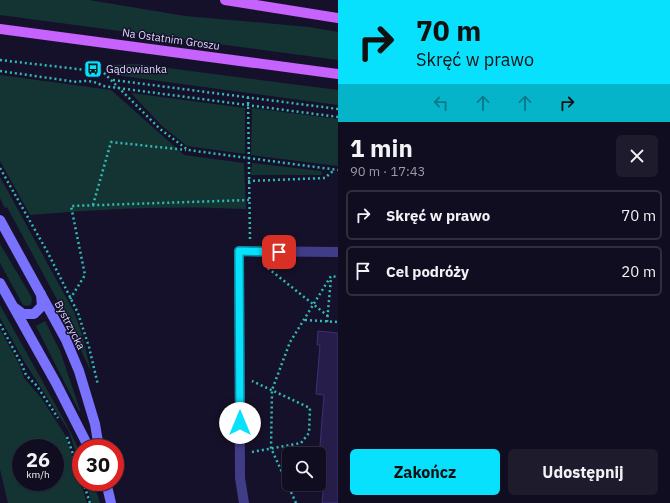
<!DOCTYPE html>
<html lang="pl">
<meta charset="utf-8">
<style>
:root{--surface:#100d20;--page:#1e1b2d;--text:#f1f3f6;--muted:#9c9ca5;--line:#302d3e;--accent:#08e1fd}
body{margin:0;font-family:"IBM Plex Sans",sans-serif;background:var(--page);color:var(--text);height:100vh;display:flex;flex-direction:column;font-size:15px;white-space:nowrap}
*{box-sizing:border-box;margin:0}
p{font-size:13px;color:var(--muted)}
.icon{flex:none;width:22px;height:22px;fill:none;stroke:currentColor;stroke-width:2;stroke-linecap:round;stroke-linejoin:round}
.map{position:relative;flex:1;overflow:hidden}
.sheet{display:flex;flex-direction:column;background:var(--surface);width:332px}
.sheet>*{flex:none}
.banner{background:#08e1fd;color:#111;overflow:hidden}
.tools{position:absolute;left:282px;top:447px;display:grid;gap:8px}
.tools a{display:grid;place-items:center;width:44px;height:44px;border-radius:6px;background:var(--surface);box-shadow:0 1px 3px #0004,0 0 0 1px var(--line);font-size:20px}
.speed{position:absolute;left:12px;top:439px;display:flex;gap:8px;font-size:20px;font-weight:700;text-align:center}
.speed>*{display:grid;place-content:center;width:52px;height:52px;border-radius:50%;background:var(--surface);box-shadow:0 1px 3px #0004,0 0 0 1px var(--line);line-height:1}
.speed small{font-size:10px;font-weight:400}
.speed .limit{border:6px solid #d22;background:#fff;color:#111}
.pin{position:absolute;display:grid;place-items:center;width:34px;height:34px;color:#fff;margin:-17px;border-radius:8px;box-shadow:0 2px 6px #0006}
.me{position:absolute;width:44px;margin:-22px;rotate:0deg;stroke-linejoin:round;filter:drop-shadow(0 0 3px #0008)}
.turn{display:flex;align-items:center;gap:14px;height:84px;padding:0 12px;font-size:18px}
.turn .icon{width:52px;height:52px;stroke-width:2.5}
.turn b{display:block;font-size:28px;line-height:34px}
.lanes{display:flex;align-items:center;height:38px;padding:0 12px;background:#0003;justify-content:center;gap:20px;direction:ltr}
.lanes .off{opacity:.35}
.round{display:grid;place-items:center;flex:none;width:42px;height:42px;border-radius:6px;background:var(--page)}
.head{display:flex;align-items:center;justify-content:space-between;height:68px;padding:0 12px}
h1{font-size:24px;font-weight:700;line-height:30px}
.primary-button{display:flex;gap:8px;margin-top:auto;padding:8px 12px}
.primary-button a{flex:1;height:46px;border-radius:6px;background:var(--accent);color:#111;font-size:16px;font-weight:700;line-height:46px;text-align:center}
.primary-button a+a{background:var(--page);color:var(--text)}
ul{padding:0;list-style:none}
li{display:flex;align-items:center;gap:12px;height:50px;margin:0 8px 6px;padding:0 4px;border:2px solid var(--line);border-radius:6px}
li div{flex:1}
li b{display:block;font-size:15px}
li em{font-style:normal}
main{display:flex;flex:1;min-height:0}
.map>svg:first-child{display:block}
</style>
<main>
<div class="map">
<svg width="338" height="503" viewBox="0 0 338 503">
<rect width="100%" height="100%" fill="#16112a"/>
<g fill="#143433" fill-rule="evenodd">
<polygon points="0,0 89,0 185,16 309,27 338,32 338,60 0,15"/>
<polygon points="137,64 338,90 338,105 115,75 109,65"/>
<path d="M0 75 111 90 184 155 244 163 246 209C174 205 102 209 30 215L0 161Z"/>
<polygon points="131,93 245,108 245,154 187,146 162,126"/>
<polygon points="252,108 338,119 338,166 251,155"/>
<polygon points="252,163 321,171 322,173 321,175 251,175"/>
<polygon points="0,177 74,312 82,334 91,372 59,303 7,207 5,208 0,198"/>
<polygon points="0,244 32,298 31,305 26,306 23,305 0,263"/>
<polygon points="0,305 70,431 81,455 81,469 69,431 25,363 0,318"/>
<polygon points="45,321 60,351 80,410 79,411 36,326"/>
<path d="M0 329 19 364 24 378 42 399 65 435 87 503H8L0 469ZM21 448H55V482H21Z"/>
<polygon points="85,482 93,482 100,503 92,503"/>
</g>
<polygon fill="#271d4b" stroke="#3e2f77" points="318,331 338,333 338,503 322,503 326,459 319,459 324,395 316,394 320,345 317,345"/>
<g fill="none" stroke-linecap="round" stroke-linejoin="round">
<g stroke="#31bbb5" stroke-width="2.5" stroke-dasharray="2 3" stroke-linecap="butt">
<polyline points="0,60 103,72 160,129 188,150 338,170"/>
<path d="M0 71 77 82C86 80 95 81 103 86L338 117"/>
<polyline points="113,80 338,109"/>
<polyline points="248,97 250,240"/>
<polyline points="0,168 48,253 78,313 89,347 98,385"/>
<polyline points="248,181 325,178 334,170"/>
<polyline points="93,205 111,142 186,150"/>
<polyline points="264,265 328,316"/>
<polyline points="70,299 85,275 71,206 249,200"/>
<polyline points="305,320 338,322"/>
<polyline points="327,322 331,278"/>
<polyline points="0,324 22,365 26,375 37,386 58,418"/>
<polyline points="67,437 81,477"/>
<polyline points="252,452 301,443 309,433 310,408 252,381"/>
<polyline points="83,482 90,503"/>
<polyline points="296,503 271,448 272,390 290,342 331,276 338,277"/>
</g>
<polyline stroke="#413c88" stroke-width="10" points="244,503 240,478 239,251 338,252"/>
<g stroke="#7872fe" stroke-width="10">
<polyline points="0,220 66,340 79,371 95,424 99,448"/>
<polyline points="0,283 56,383 89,448"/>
<polyline points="15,308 23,314 34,314 42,306 41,294"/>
<polyline points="106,482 111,503"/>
</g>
<g stroke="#c662fe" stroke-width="10">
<polyline points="225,0 338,18"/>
<polyline points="0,29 338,74"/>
</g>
</g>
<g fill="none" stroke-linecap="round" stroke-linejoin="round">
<defs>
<polyline id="route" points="240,423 239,251 279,252"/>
</defs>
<use href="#route" stroke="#0592a4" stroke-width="10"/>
<use href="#route" stroke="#08e1fd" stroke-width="7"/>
</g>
<defs>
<symbol id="bus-square" viewBox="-11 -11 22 22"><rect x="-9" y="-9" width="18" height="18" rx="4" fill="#08e1fd" stroke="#16112a"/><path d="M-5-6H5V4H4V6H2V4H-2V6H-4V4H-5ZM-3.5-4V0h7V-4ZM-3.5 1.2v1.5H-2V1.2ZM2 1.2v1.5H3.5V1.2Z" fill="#111"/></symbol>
</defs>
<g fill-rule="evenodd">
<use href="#bus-square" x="83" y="59" width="20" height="20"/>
</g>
<g text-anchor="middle" stroke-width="3" stroke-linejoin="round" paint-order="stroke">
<g font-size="11" fill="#dfdaff" stroke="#16112a">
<text transform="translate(171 39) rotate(8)" y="4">Na Ostatnim Groszu</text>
<text transform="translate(70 325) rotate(63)" y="4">Bystrzycka</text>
</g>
<g font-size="11" fill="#dfdaff" stroke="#16112a" text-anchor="start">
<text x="106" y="73">Gądowianka</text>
</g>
</g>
</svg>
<div class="tools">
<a><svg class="icon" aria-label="search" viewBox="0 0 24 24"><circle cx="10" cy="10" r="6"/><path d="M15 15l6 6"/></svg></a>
</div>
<div class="speed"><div>26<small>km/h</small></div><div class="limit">30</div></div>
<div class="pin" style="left:279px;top:252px;background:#d93025"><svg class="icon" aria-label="arrive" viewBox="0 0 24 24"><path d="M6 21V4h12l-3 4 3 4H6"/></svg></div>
<svg class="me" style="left:240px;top:423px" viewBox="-20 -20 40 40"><circle r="19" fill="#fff"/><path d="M0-13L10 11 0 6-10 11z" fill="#08e1fd"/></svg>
</div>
<section class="sheet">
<div class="banner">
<div class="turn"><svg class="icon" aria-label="right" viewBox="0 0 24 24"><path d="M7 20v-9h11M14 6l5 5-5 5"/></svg><div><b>70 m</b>Skręć w prawo</div></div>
<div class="lanes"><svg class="icon off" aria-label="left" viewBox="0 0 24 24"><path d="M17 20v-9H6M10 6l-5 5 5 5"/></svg><svg class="icon off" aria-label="ahead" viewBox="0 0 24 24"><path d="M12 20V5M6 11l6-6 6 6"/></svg><svg class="icon off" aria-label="ahead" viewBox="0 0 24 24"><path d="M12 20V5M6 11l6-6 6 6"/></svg><svg class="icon" aria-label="right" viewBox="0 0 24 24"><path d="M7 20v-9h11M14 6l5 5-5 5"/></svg></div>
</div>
<div class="head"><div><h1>1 min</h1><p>90 m · 17:43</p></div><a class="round"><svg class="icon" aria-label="close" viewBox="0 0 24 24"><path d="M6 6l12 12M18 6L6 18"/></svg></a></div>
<ul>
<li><svg class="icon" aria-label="right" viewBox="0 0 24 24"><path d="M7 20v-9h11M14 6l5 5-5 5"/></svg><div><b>Skręć w prawo</b></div><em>70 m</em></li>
<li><svg class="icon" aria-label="arrive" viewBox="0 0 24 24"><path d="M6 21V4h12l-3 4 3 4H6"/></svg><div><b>Cel podróży</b></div><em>20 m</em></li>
</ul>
<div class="primary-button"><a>Zakończ</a><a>Udostępnij</a></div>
</section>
</main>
